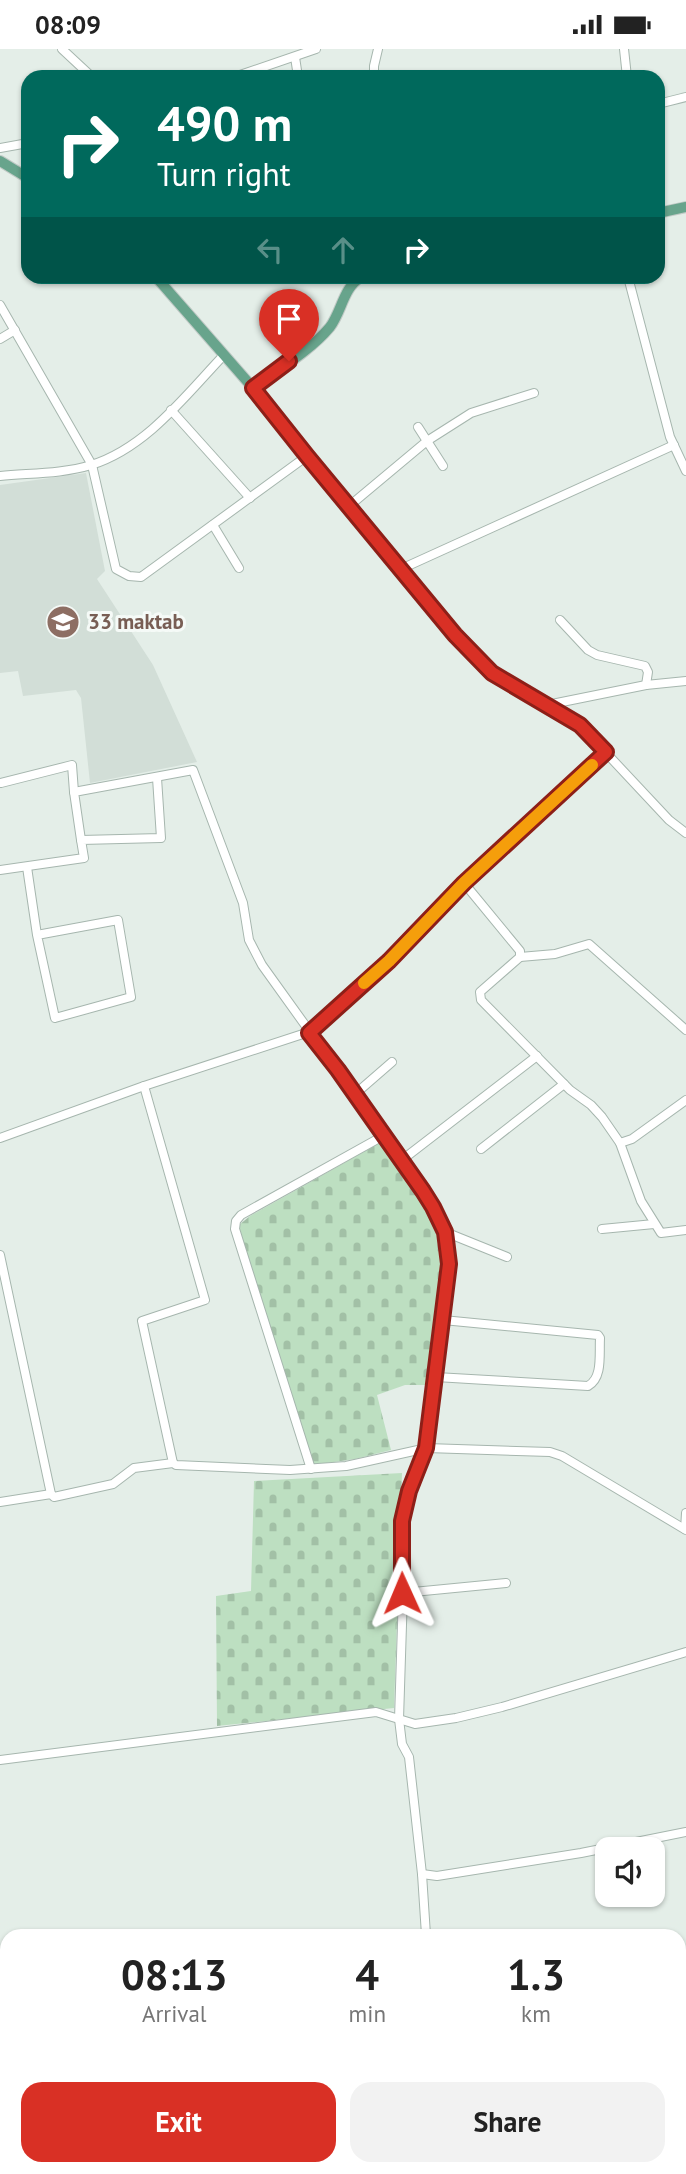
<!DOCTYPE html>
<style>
:root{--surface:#fff;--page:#f2f2f2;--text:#222;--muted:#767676;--accent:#d93025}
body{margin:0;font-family:"PT Sans",sans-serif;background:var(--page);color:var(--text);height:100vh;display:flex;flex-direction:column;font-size:26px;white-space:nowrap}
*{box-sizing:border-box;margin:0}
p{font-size:23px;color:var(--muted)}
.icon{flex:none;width:38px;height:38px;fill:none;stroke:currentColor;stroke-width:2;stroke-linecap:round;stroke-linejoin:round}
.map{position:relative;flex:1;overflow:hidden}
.sheet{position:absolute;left:0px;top:1880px;width:686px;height:247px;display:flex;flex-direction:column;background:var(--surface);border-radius:21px 21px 0 0;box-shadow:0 2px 5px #0004}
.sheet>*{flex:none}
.banner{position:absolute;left:21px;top:21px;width:644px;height:214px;border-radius:21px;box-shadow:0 2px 5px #0004;background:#00695c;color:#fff;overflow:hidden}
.buttons{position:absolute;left:595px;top:1788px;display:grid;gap:14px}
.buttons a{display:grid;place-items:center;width:70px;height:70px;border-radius:14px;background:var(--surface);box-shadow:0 2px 5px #0004;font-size:35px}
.pin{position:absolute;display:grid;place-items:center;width:60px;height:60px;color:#fff;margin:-72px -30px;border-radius:50% 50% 50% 0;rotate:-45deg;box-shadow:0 0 7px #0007}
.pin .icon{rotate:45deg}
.me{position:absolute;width:77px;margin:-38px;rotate:359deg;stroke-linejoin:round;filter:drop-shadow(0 0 5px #0008)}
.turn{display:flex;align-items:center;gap:24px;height:147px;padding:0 21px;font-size:32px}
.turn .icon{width:91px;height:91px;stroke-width:2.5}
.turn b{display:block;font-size:49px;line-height:60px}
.lanes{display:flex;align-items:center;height:66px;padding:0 21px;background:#0003;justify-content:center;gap:35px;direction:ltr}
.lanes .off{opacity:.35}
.eta{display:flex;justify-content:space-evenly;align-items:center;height:119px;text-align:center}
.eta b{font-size:42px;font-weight:700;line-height:49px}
.action{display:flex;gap:14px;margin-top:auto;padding:14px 21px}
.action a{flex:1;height:80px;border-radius:21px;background:var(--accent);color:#fff;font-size:28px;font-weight:700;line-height:80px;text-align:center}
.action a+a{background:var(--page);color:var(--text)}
.status{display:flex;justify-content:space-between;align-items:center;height:49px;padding:0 35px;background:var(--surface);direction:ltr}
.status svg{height:19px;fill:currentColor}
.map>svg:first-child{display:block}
</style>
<div class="status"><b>08:09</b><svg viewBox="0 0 49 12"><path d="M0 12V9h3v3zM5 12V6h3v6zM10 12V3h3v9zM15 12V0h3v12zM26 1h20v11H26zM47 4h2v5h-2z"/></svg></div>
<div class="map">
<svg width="686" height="2125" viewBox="0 0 686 2125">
<defs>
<pattern id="cemetery-stones" width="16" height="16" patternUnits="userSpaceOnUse" patternTransform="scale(1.75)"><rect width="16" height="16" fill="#bddfc1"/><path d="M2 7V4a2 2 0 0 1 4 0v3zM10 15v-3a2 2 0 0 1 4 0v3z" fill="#a2c0a6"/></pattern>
</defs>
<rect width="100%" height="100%" fill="#e4eee8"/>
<polygon fill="#d2ded7" points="86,424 105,522 97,530 153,616 197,713 90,734 81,649 76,641 23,647 18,622 0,624 0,436"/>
<g fill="url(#cemetery-stones)">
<polygon points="383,1092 418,1142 442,1191 443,1237 430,1336 405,1336 377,1346 391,1401 355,1410 313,1416 241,1188 239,1176 250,1167"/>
<polygon points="402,1424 394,1659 217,1677 216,1547 251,1542 254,1432"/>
</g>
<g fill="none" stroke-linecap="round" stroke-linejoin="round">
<defs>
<g id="minor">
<polyline points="62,0 92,28"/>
<polyline points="624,0 627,28"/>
<polyline points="295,8 298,28"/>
<polyline points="234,28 316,0"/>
<polyline points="374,28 374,17 378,0"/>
<polyline points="658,55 686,48"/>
<polyline points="0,99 28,94"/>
<polyline points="628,228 670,388 686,422"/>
<polyline points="0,256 92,416 116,520 129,527 141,528 307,407"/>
<polyline points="0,290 15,281"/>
<polyline points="253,339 307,407 455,586 492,624 580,676 669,771 686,784"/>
<polyline points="171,361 250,449"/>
<polyline points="418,378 443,417"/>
<path d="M0 427C30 424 62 425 91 416 146 399 185 347 223 307"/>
<polyline points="348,458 427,392 471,364 534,344"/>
<polyline points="213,476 239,519"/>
<polyline points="401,520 674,396"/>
<polyline points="560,571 588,601 597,606 645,617 648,623 646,636"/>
<polyline points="547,656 646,636 686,632"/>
<polyline points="1,734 72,716 74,743"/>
<polyline points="81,791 74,743 193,721 243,854 249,891 262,916 402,1111 433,1158 445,1183 449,1215 427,1399 409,1442 402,1472 403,1544 399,1670 402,1695 409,1708 422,1825 426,1886"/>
<polyline points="27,818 37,886 55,969 131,948 118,871 37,886"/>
<polyline points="0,821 84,809 81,791 161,789 157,729"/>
<polyline points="464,834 520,902 520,908 480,943 481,951 570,1041 591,1056 602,1068 620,1094 641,1152 661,1184 686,1181"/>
<polyline points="520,908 555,905 589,895 686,981"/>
<polyline points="144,1037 205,1251 142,1272 173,1414"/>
<polyline points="354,1046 392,1013"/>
<polyline points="0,1089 144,1037 309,983 389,912 464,834 606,703"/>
<polyline points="620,1094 632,1090 686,1051"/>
<polyline points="481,1100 564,1035"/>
<polyline points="402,1111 537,1007"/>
<polyline points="602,1180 654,1175"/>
<polyline points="445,1183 507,1208"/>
<polyline points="0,1206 51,1445"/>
<path d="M436 1328 588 1337C603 1329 599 1305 600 1289L598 1286 443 1271"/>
<polyline points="311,1420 235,1180 236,1172 241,1166 383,1087"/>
<polyline points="0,1453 51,1445 54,1448 113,1435 134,1419 173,1414 176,1416 290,1421 346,1417 427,1399 550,1403 562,1407 686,1481"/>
<polyline points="685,1480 686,1464"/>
<polyline points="403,1544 506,1534"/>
<polyline points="0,1711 376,1663 415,1675 456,1669 502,1658 686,1603"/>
<polyline points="422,1825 437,1827 581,1804 686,1783"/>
<polyline points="67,2125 68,2119"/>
</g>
<g id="major">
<polyline points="0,112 28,129"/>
<polyline points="658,164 686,158"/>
<path d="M156 228 253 339C279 320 310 302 330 278 342 262 343 239 361 228"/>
<polyline points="0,1997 7,2002"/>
<polyline points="132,2119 134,2125"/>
</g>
</defs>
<use href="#minor" stroke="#a6b6ae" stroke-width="10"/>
<use href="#major" stroke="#c1cac6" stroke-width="12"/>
<use href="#minor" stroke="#fff" stroke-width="8"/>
<use href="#major" stroke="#68a48c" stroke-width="10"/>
</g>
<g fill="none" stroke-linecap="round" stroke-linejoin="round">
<defs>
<polyline id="route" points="289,312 253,339 307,407 455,586 492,624 580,676 606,703 464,834 389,912 309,984 338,1021 423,1142 433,1158 445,1183 449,1215 426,1399 409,1442 402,1472 402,1544"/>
</defs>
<use href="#route" stroke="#8d1f18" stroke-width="18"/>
<use href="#route" stroke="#d93025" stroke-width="12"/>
<polyline stroke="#f59e0b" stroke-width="12" points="364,934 389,912 464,834 592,716"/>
</g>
<defs>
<symbol id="school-disc" viewBox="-11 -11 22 22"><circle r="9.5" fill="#8d6e63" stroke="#f5faf7"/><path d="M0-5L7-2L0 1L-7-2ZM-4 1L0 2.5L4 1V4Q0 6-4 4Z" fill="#fff"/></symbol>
</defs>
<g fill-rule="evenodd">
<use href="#school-disc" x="44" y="554" width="38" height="38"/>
</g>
<g text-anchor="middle" stroke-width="6" stroke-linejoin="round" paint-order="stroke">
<g font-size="21" font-weight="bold" fill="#785e54" stroke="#f5faf7" text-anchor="start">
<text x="88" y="580">33 maktab</text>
</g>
</g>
</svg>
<div class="buttons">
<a><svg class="icon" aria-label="sound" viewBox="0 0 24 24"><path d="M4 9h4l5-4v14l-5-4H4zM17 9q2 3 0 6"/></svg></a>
</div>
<div class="pin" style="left:289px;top:312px;background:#d93025"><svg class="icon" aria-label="arrive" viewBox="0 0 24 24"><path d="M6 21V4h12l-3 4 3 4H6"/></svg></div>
<svg class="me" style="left:402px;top:1544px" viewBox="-20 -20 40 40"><path d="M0-17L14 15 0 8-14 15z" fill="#d93025" stroke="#fff" stroke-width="4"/></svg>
<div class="banner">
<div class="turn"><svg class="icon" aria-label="right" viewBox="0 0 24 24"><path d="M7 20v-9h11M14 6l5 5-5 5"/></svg><div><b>490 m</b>Turn right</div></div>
<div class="lanes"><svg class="icon off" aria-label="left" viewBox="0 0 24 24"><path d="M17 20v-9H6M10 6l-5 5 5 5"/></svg><svg class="icon off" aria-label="ahead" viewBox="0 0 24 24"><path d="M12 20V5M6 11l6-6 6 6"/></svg><svg class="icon" aria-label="right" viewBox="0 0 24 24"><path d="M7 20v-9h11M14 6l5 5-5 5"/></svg></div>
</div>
<section class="sheet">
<div class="eta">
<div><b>08:13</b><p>Arrival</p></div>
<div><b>4</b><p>min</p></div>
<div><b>1.3</b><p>km</p></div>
</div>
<div class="action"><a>Exit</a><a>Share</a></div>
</section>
</div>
